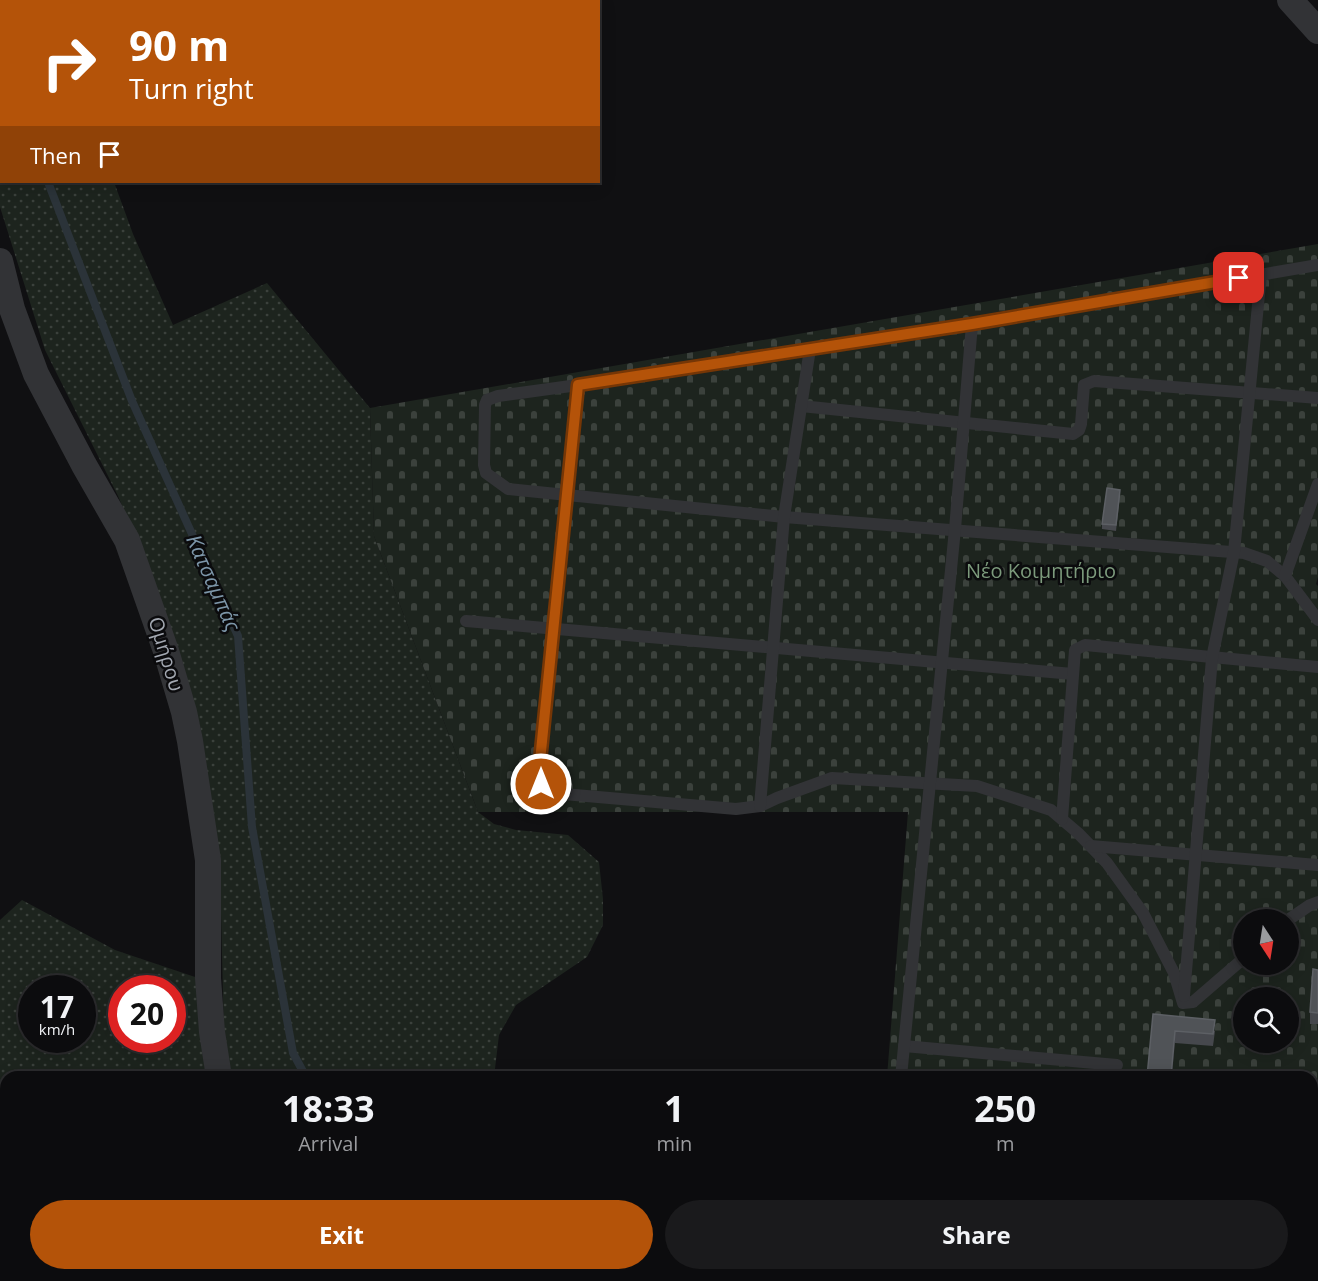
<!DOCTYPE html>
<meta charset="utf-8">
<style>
:root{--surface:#0c0c0e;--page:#1a1a1c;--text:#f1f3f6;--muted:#9a9b9e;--line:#2c2c2e;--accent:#b45309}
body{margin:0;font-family:"Open Sans",sans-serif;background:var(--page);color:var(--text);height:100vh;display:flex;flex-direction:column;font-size:22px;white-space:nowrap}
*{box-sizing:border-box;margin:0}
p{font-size:20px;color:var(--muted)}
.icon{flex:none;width:33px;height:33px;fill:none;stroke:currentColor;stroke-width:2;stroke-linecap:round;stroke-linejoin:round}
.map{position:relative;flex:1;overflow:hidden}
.side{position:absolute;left:0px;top:1071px;width:1318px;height:210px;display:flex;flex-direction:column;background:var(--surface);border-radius:18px 18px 0 0;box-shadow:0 3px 15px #0003,0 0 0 2px var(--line)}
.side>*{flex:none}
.banner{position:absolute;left:0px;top:0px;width:600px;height:183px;box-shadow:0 3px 15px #0003,0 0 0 2px var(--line);background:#b45309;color:#fff;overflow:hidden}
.needle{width:39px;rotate:168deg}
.controls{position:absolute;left:1233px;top:909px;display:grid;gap:12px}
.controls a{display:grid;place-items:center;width:66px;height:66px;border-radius:50%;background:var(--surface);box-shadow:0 3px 15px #0003,0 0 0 2px var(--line);font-size:30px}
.speed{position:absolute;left:18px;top:975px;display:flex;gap:12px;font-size:30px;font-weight:700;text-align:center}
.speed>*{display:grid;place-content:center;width:78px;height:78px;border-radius:50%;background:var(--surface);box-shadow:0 3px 15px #0003,0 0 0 2px var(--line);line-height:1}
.speed small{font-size:15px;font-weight:400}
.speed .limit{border:9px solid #d22;background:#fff;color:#111}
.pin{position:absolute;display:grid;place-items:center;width:51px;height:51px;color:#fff;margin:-26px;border-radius:12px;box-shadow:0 3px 9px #0006}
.me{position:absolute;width:66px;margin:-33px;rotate:0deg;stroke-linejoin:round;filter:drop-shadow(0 0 4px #0008)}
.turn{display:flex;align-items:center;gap:21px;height:126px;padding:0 30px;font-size:27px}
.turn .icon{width:78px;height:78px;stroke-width:2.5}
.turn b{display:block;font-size:42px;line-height:51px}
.then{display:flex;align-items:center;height:57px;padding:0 30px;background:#0003;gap:12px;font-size:22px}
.eta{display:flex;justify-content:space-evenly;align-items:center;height:102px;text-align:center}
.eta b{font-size:36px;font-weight:700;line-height:42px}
.button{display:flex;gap:12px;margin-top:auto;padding:12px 30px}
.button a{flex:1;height:69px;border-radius:36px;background:var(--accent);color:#fff;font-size:24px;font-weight:700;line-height:69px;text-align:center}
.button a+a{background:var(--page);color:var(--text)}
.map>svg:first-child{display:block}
</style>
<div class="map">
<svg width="1318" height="1281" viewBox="0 0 1318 1281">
<defs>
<pattern id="grass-dots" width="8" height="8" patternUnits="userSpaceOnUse" patternTransform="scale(1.5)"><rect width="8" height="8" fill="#1d241e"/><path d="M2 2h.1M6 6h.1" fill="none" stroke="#3b413c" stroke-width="1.8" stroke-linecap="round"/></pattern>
<pattern id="cemetery-stones" width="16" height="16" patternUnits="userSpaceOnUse" patternTransform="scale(1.5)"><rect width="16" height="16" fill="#1d241e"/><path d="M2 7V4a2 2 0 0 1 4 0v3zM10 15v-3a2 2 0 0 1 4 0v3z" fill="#3b413c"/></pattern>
</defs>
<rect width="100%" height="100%" fill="#101012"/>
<g fill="url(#grass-dots)" fill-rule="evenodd">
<polygon points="0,0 93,1 2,2 2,182 114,182 133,234 173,325 267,283 370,408 374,536 478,812 494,824 516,830 568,835 599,862 603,899 603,925 587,957 516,1005 499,1035 494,1077 230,1077 224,1036 221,914 216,841 200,726 161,600 118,496 45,350 0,207"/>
<path d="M22 900 115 950 198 978 208 1077H6V1275H275L279 1281H0V920ZM32 988H82V1040H32ZM122 988H172V1040H122Z"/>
<polygon points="301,1275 587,1275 591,1281 304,1281"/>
</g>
<path fill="url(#cemetery-stones)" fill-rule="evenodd" d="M1318 244V577L1316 584 1318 586V1281H870L871 1275H1312V1077H887L908 812H478L374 536 370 408ZM1244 920H1288V964H1244ZM1244 998H1288V1042H1244Z"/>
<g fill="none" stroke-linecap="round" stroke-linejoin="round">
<g stroke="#2b3339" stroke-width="8">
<polyline points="0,22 2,28"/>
<polyline points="48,182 132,401 238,636 252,827 293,1053 306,1077"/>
<polyline points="417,1275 420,1281"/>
</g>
<g stroke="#323336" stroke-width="12">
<polyline points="1318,265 972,324 578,385 498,396 487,400 485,405 484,465 486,473 508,489 784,517 1244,553 1267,561 1285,576 1318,620"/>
<polyline points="578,385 540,761 541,784 552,793 736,809 760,806 777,798 832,778 977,786 1051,810 1078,833 1107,863 1143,913 1174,973 1183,1003 1193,1002 1244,958"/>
<polyline points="801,406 1073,434 1079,430 1081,424 1084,385 1094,381 1318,398"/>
<polyline points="1285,576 1318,484"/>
<polyline points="466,621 1073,674"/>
<polyline points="760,806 784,517 810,349"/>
<polyline points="1062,819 1075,650 1085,645 1318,667"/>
<polyline points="1091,846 1318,865"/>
<polyline points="1288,920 1310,905 1318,902"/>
<polyline points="1184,996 1212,658 1234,552 1261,274"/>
<polyline points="904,1046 1117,1065"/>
<polyline points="901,1077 955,529 972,324"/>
<polyline points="882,1281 882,1275"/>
<polyline points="1049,1281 1058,1275"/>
<polyline points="1155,1281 1156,1275"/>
</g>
<g stroke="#323336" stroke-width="26">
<polyline points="1290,0 1318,31"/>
<polyline points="0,261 12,309 36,374 84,465 127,540 166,651 184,712 190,741 208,860 208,978 212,1032 219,1077"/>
<polyline points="287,1275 291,1281"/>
</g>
</g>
<g fill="#46484d">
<polygon points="1120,496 1116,531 1102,529 1102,524"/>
<polygon points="1318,970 1318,1024 1310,1024 1310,1012"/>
<polygon points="1153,1014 1215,1031 1213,1046 1175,1043"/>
<polygon points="1312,1192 1318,1192 1318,1236 1314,1236 1312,1256"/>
</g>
<g fill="#2c2d31">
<polygon points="1175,1031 1175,1043 1172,1077 1171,1077"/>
<polygon points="1314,1218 1314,1236 1312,1256 1312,1239"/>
</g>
<g fill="#505357" stroke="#5d6065" stroke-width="1.5">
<polygon points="1107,488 1120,490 1116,525 1102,524"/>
<polygon points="1313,969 1318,970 1318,1013 1310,1012"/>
<polygon points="1153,1014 1215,1020 1213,1034 1175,1031 1171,1077 1147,1077"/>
<polygon points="1312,1192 1318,1192 1318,1219 1314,1218 1312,1239"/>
<polygon points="1247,1275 1310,1275 1309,1281 1247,1281"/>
</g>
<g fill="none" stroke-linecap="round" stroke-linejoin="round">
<defs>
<polyline id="route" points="541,784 540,761 578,385 972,324 1239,278"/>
</defs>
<use href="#route" stroke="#753606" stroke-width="15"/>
<use href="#route" stroke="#b45309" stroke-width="10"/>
</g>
<g text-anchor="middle" stroke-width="5" stroke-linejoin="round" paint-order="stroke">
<g font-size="20" fill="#7c9a7c" stroke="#0b0b0d">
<text x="1041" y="578">Νέο Κοιμητήριο</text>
</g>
<g font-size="20" fill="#a3a8b1" stroke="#0b0b0d">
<text transform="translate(166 654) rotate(73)" y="7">Ομήρου</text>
</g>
<g font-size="21" font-style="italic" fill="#7d96a9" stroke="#0b0b0d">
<text transform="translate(213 583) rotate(66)" y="7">Κατσαμπάς</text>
</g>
</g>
</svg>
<div class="controls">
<a><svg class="needle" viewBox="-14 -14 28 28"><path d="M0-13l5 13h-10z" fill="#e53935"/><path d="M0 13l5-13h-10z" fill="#9a9b9e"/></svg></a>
<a><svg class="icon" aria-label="search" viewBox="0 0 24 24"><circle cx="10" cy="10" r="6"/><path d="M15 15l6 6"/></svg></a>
</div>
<div class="speed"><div>17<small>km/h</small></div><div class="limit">20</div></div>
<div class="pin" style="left:1239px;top:278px;background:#d93025"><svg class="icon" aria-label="arrive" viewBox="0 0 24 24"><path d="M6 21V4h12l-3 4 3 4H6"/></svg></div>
<svg class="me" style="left:541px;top:784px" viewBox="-20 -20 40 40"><circle r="17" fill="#b45309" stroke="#fff" stroke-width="3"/><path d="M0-11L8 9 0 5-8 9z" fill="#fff"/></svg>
<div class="banner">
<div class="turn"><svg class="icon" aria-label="right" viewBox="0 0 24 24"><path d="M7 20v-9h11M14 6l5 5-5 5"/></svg><div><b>90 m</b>Turn right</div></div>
<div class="then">Then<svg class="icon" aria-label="arrive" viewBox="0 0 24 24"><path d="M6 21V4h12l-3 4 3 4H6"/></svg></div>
</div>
<section class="side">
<div class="eta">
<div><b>18:33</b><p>Arrival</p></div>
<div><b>1</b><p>min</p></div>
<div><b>250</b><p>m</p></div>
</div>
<div class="button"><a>Exit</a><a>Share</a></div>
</section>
</div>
